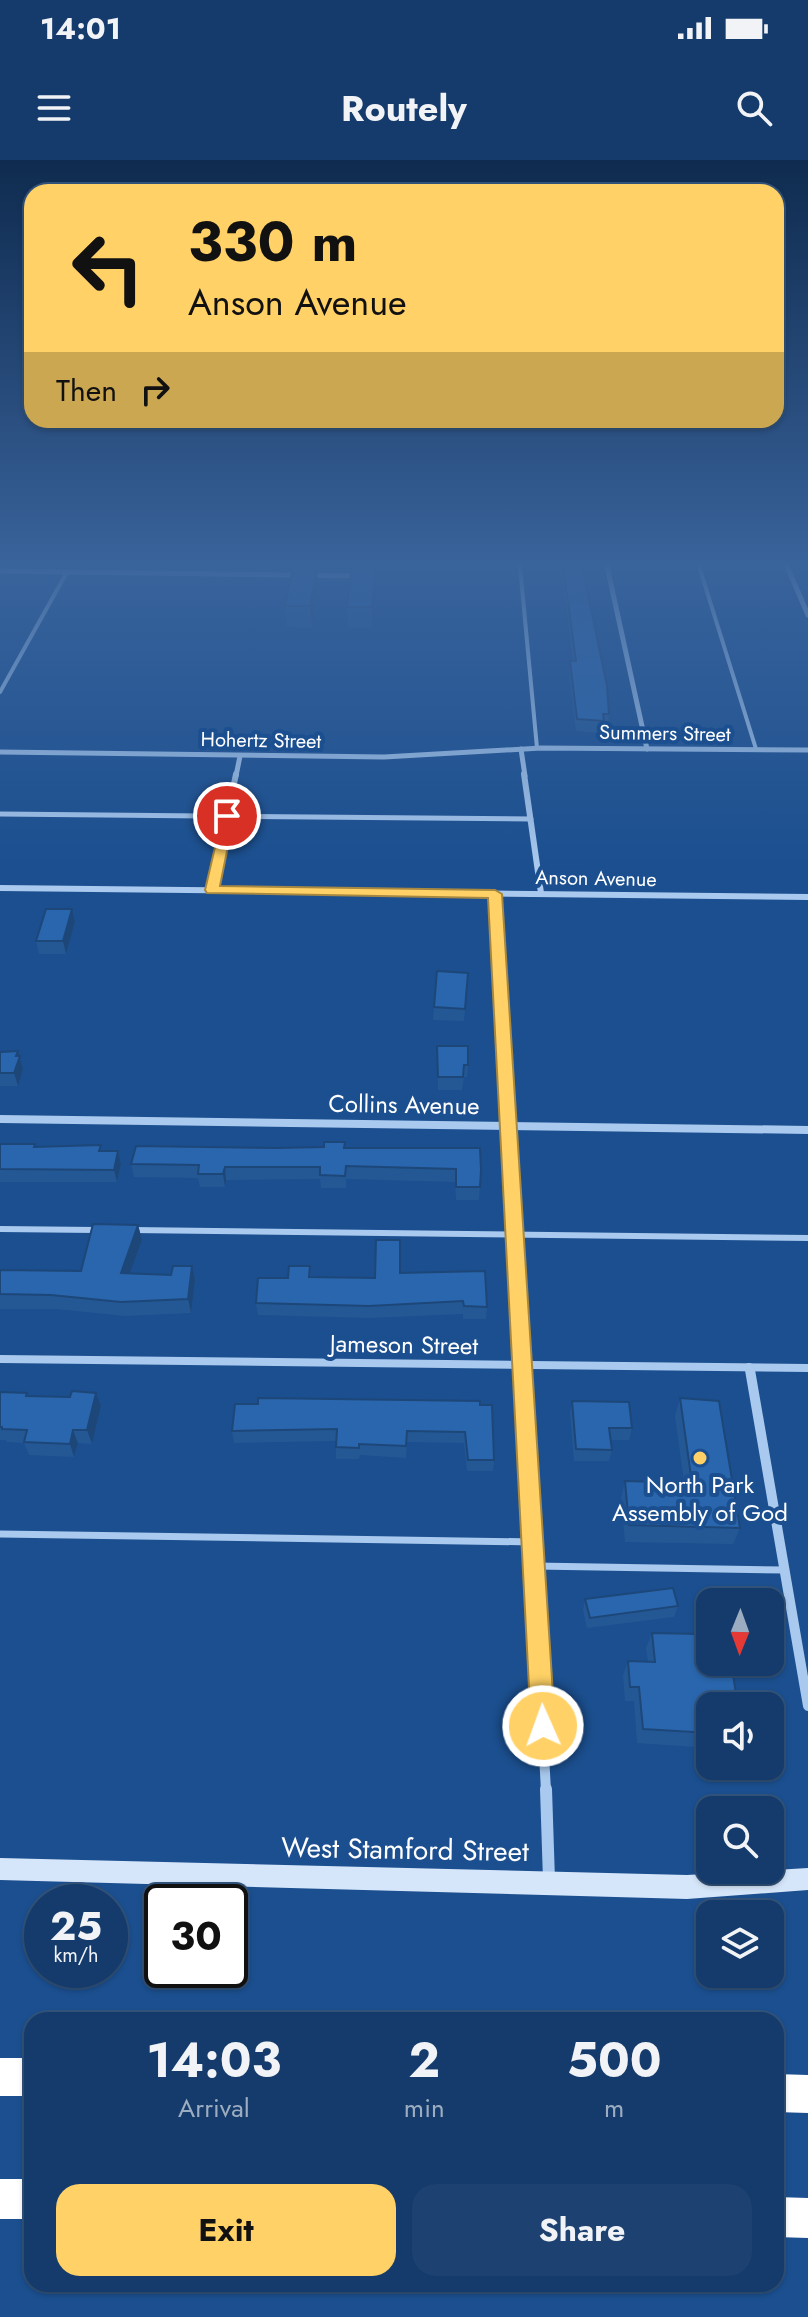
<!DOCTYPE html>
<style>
:root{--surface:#143b6b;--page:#1d4271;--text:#f1f3f6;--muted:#9dadc1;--line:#33557e;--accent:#ffd166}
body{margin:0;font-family:Jost,sans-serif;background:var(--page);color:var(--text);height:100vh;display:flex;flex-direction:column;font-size:30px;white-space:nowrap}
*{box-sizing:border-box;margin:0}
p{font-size:26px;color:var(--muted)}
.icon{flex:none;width:44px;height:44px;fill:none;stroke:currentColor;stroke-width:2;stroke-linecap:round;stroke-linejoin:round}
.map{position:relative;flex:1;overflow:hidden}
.panel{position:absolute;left:24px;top:1852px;width:760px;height:280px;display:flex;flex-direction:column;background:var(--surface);border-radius:24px;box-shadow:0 2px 6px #0004,0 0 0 2px var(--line)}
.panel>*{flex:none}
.guide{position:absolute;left:24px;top:24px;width:760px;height:244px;border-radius:24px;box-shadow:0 2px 6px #0004,0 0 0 2px var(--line);background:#ffd166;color:#111;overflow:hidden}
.needle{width:52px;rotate:181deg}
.fabs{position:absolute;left:696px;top:1428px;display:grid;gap:16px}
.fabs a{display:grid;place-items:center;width:88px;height:88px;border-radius:16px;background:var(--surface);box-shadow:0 2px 6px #0004,0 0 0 2px var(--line);font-size:40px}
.speed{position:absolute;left:24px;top:1724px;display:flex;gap:16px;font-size:40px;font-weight:700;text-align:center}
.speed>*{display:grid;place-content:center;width:104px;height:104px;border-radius:50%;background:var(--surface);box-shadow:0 2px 6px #0004,0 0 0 2px var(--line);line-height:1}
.speed small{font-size:20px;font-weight:400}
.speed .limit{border:4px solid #111;border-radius:12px;background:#fff;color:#111}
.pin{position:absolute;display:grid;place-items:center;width:68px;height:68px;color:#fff;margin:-34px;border:4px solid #fff;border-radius:50%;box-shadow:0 2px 8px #0007}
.me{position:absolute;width:88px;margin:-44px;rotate:358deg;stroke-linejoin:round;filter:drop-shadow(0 0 6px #0008)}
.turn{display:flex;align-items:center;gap:28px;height:168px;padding:0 32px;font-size:36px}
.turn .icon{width:104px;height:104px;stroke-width:2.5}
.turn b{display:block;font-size:56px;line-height:68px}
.then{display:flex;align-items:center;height:76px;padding:0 32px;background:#0003;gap:16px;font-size:30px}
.eta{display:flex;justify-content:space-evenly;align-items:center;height:136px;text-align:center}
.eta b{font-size:48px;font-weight:700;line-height:56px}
.cta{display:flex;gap:16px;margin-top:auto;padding:16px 32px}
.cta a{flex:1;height:92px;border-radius:24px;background:var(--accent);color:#111;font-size:32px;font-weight:700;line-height:92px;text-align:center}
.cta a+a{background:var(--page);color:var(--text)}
.status{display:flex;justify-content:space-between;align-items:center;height:56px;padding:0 40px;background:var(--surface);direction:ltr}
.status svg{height:22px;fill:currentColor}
header{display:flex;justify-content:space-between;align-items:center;height:104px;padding:0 32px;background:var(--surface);font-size:36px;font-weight:700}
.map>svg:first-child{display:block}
</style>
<div class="status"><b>14:01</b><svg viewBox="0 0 49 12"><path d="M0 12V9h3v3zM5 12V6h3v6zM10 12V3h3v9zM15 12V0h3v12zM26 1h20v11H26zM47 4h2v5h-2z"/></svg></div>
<header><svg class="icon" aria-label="menu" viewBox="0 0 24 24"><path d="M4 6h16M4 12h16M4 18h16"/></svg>Routely<svg class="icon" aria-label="search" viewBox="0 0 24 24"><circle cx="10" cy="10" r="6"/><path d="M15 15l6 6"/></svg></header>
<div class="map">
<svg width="808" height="2157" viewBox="0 0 808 2157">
<rect width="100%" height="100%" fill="#1b4f8f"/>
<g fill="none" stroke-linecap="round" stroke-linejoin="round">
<g stroke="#a9c9ee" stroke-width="4">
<polyline points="520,406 537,588"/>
<polyline points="699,406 756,589"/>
<polyline points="0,532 67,412"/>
</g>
<polyline stroke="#a9c9ee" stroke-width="5" points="0,654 531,659"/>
<g stroke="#a9c9ee" stroke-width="6">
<polyline points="0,1069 96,1070"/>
<polyline points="132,1070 808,1078"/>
</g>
<g stroke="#a9c9ee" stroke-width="7">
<polyline points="0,1374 534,1382"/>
<polyline points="535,1406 784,1410"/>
</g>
<g stroke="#a9c9ee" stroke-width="5">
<polyline points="607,406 647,589"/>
<polyline points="787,406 808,455"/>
<polyline points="0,411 359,416"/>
<polyline points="521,589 525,616"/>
<polyline points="0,592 384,597 541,588 808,590"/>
<polyline points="236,616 240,596"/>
</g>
<g stroke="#a9c9ee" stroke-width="6">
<polyline points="524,614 541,733"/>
<polyline points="0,728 808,737"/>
<polyline points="212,730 236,614"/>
<polyline points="495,734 504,880"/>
</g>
<g stroke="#a9c9ee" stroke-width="8">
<polyline points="504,878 524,1212"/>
<polyline points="0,959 808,970"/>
<polyline points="0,1199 808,1208"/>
<polyline points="749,1207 750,1212"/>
</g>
<g stroke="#a9c9ee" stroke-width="10">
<polyline points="523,1210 546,1631"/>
<polyline points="750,1210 808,1546"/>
</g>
<polyline stroke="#a9c9ee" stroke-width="12" points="546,1629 549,1720"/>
<polygon fill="#d6e6fa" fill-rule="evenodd" points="0,1698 687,1715 808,1708 808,1730 687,1739 0,1720"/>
<g fill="#fff" fill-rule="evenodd">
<rect x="0" y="1898" width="32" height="38"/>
<polygon points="776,1914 808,1915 808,1953 776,1952"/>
<rect x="0" y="2019" width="32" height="40"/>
<polygon points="776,2037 808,2038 808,2078 776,2077"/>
</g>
</g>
<g fill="#245895">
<polygon points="561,406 582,406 609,554 608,566 604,566 603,573 576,571 569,513 570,501 573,501"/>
<polygon points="317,408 318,429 312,468 287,467 285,446"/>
<polygon points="376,430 372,468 348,468 347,447"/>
<polygon points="72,749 75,762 66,794 39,794 36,781"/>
<polygon points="468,813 464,861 433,860 434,847"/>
<polygon points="437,886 468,905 467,917 464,917 462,930 438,930"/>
<polygon points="18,891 23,909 18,926 0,926 0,892"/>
<polygon points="0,984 118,991 121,1004 117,1022 0,1022"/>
<polygon points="345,988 481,1010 479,1040 456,1040 455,1022 346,1019 346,1028 321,1028 320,1019 226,1020 225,1027 200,1027 198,1018 134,1017 131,1004"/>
<polygon points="138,1065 142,1080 130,1113 195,1120 191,1153 125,1156 56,1149 0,1149 0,1110 81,1111"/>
<polygon points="310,1106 311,1117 375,1118 400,1113 487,1147 486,1159 463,1159 463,1154 369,1158 258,1155 256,1143 288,1118"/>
<polygon points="0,1232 27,1233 28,1236 70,1237 96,1233 101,1246 92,1284 78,1283 74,1297 29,1295 24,1283 7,1282 6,1280 0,1280"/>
<polygon points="680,1238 740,1368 733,1384 625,1382 621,1338 625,1321 684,1322 675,1256"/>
<polygon points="572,1241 632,1268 629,1280 611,1280 612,1290 609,1301 574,1301 570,1253"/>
<polygon points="480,1245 494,1300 493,1311 467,1311 464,1283 407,1282 406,1298 360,1295 359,1299 336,1299 336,1281 234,1283 232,1271"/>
<polygon points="585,1439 678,1446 674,1457 587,1468 583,1450"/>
<polygon points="652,1473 701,1498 710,1546 710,1588 637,1583 634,1541 625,1541 623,1515 628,1501 648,1501 646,1488"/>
</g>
<g fill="#1d4779">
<polygon points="317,408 318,429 312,468 310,446"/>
<polygon points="376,409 376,430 372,468 372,447"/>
<polygon points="72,749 75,762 66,794 63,781"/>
<polygon points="18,891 23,909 18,926 14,913"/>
<polygon points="118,991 121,1004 117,1022 114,1010"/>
<polygon points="225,1007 226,1020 225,1027 223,1014"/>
<polygon points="138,1065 142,1080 125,1127 121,1113"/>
<polygon points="192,1106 195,1120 191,1153 188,1139"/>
<polygon points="96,1233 101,1246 92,1284 87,1270"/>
<polygon points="73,1270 78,1283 74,1297 70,1284"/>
</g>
<g fill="#2a66ad" stroke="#1d4779" stroke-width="2">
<polygon points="563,406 582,406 607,526 609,554 603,554 604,561 577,559 570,501 576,501"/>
<polygon points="293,408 317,408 310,446 285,446"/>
<polygon points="352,408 376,409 372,447 347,447"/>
<polygon points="46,749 72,749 63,781 36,781"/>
<polygon points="437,811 468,813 465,849 434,847"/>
<polygon points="437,886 468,886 468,905 464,905 463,917 438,917"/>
<polygon points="18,891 16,896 20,896 14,913 0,913 0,892"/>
<polygon points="324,982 345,982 344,988 480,988 481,1010 480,1027 456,1027 456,1009 346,1006 345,1016 320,1015 320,1007 225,1007 223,1014 198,1014 199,1005 131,1004 136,986 277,988 324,987"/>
<polygon points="0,984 35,984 34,987 101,985 99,991 118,991 114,1010 0,1009"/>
<polygon points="93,1064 138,1065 121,1113 171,1115 173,1106 192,1106 188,1139 121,1142 51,1135 0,1134 0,1110 81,1111"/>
<polygon points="376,1080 400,1080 400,1113 485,1111 487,1147 464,1146 463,1141 369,1146 256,1143 258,1118 288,1118 289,1106 310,1106 309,1117 375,1118"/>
<polygon points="72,1231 96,1233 87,1270 73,1270 70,1284 24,1282 27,1270 2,1269 2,1267 0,1267 0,1232 27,1233 26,1236 70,1237"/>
<polygon points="258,1238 480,1241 480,1245 492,1245 494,1300 468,1300 465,1272 407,1271 406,1286 359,1284 359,1288 336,1287 337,1269 232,1271 235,1244 258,1244"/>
<polygon points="680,1238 719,1241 740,1368 629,1365 625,1321 692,1323"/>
<polygon points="572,1241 629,1242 632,1268 609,1268 612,1290 576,1289"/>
<polygon points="673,1428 678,1446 590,1458 585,1439"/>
<polygon points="652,1473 698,1474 701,1498 710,1498 710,1502 731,1502 738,1546 710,1546 710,1573 643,1569 639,1527 630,1527 628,1501 655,1502"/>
</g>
<linearGradient id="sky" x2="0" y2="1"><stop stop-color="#0f2b4f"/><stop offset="0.57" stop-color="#39639b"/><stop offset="1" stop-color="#39639b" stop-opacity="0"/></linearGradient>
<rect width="808" height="707" fill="url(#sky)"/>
<polygon fill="#ffd166" stroke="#a68842" stroke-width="2" points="223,653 234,656 220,726 495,730 502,734 555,1566 552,1574 543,1578 535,1574 531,1566 488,738 207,733 205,730"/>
<circle fill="#ffd166" stroke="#1b4f8f" stroke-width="3" cx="700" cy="1298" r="8"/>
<g text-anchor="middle" stroke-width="8" stroke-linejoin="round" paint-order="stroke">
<g font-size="20" fill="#fff" stroke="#1b4f8f">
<text transform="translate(665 573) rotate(1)" y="7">Summers Street</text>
<text transform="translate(261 580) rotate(1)" y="7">Hohertz Street</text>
<text transform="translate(596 718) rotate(1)" y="7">Anson Avenue</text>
</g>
<g font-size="24" fill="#fff" stroke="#1b4f8f">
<text transform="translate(404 945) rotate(1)" y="8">Collins Avenue</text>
<text transform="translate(404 1185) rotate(1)" y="8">Jameson Street</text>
</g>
<g font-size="24" fill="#fff" stroke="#1b4f8f">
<text x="700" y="1333">North Park<tspan x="700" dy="28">Assembly of God</tspan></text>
</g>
<g font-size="28" fill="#fff" stroke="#1b4f8f">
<text transform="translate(405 1689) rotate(1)" y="10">West Stamford Street</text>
</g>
</g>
</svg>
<div class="fabs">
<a><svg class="needle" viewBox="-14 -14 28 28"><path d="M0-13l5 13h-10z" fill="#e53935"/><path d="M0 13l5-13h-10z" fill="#9dadc1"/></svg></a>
<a><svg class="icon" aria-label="sound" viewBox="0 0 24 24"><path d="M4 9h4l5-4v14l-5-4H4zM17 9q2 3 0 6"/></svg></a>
<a><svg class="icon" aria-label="search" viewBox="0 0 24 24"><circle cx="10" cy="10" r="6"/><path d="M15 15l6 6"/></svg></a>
<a><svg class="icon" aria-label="layers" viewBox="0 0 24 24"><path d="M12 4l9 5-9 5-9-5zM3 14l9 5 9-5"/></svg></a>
</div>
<div class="speed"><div>25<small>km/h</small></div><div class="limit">30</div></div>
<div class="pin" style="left:227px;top:656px;background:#d93025"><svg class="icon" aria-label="arrive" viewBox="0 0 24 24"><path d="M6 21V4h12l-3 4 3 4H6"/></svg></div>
<svg class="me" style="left:543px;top:1566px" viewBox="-20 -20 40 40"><circle r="17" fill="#ffd166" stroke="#fff" stroke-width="3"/><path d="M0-11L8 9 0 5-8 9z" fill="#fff"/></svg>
<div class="guide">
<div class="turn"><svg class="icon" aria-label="left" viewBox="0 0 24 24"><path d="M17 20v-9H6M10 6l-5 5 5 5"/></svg><div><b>330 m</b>Anson Avenue</div></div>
<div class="then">Then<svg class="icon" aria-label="right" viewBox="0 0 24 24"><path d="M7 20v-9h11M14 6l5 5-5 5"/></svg></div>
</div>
<section class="panel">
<div class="eta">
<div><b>14:03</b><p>Arrival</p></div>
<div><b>2</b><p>min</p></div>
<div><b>500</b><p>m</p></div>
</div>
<div class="cta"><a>Exit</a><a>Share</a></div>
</section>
</div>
